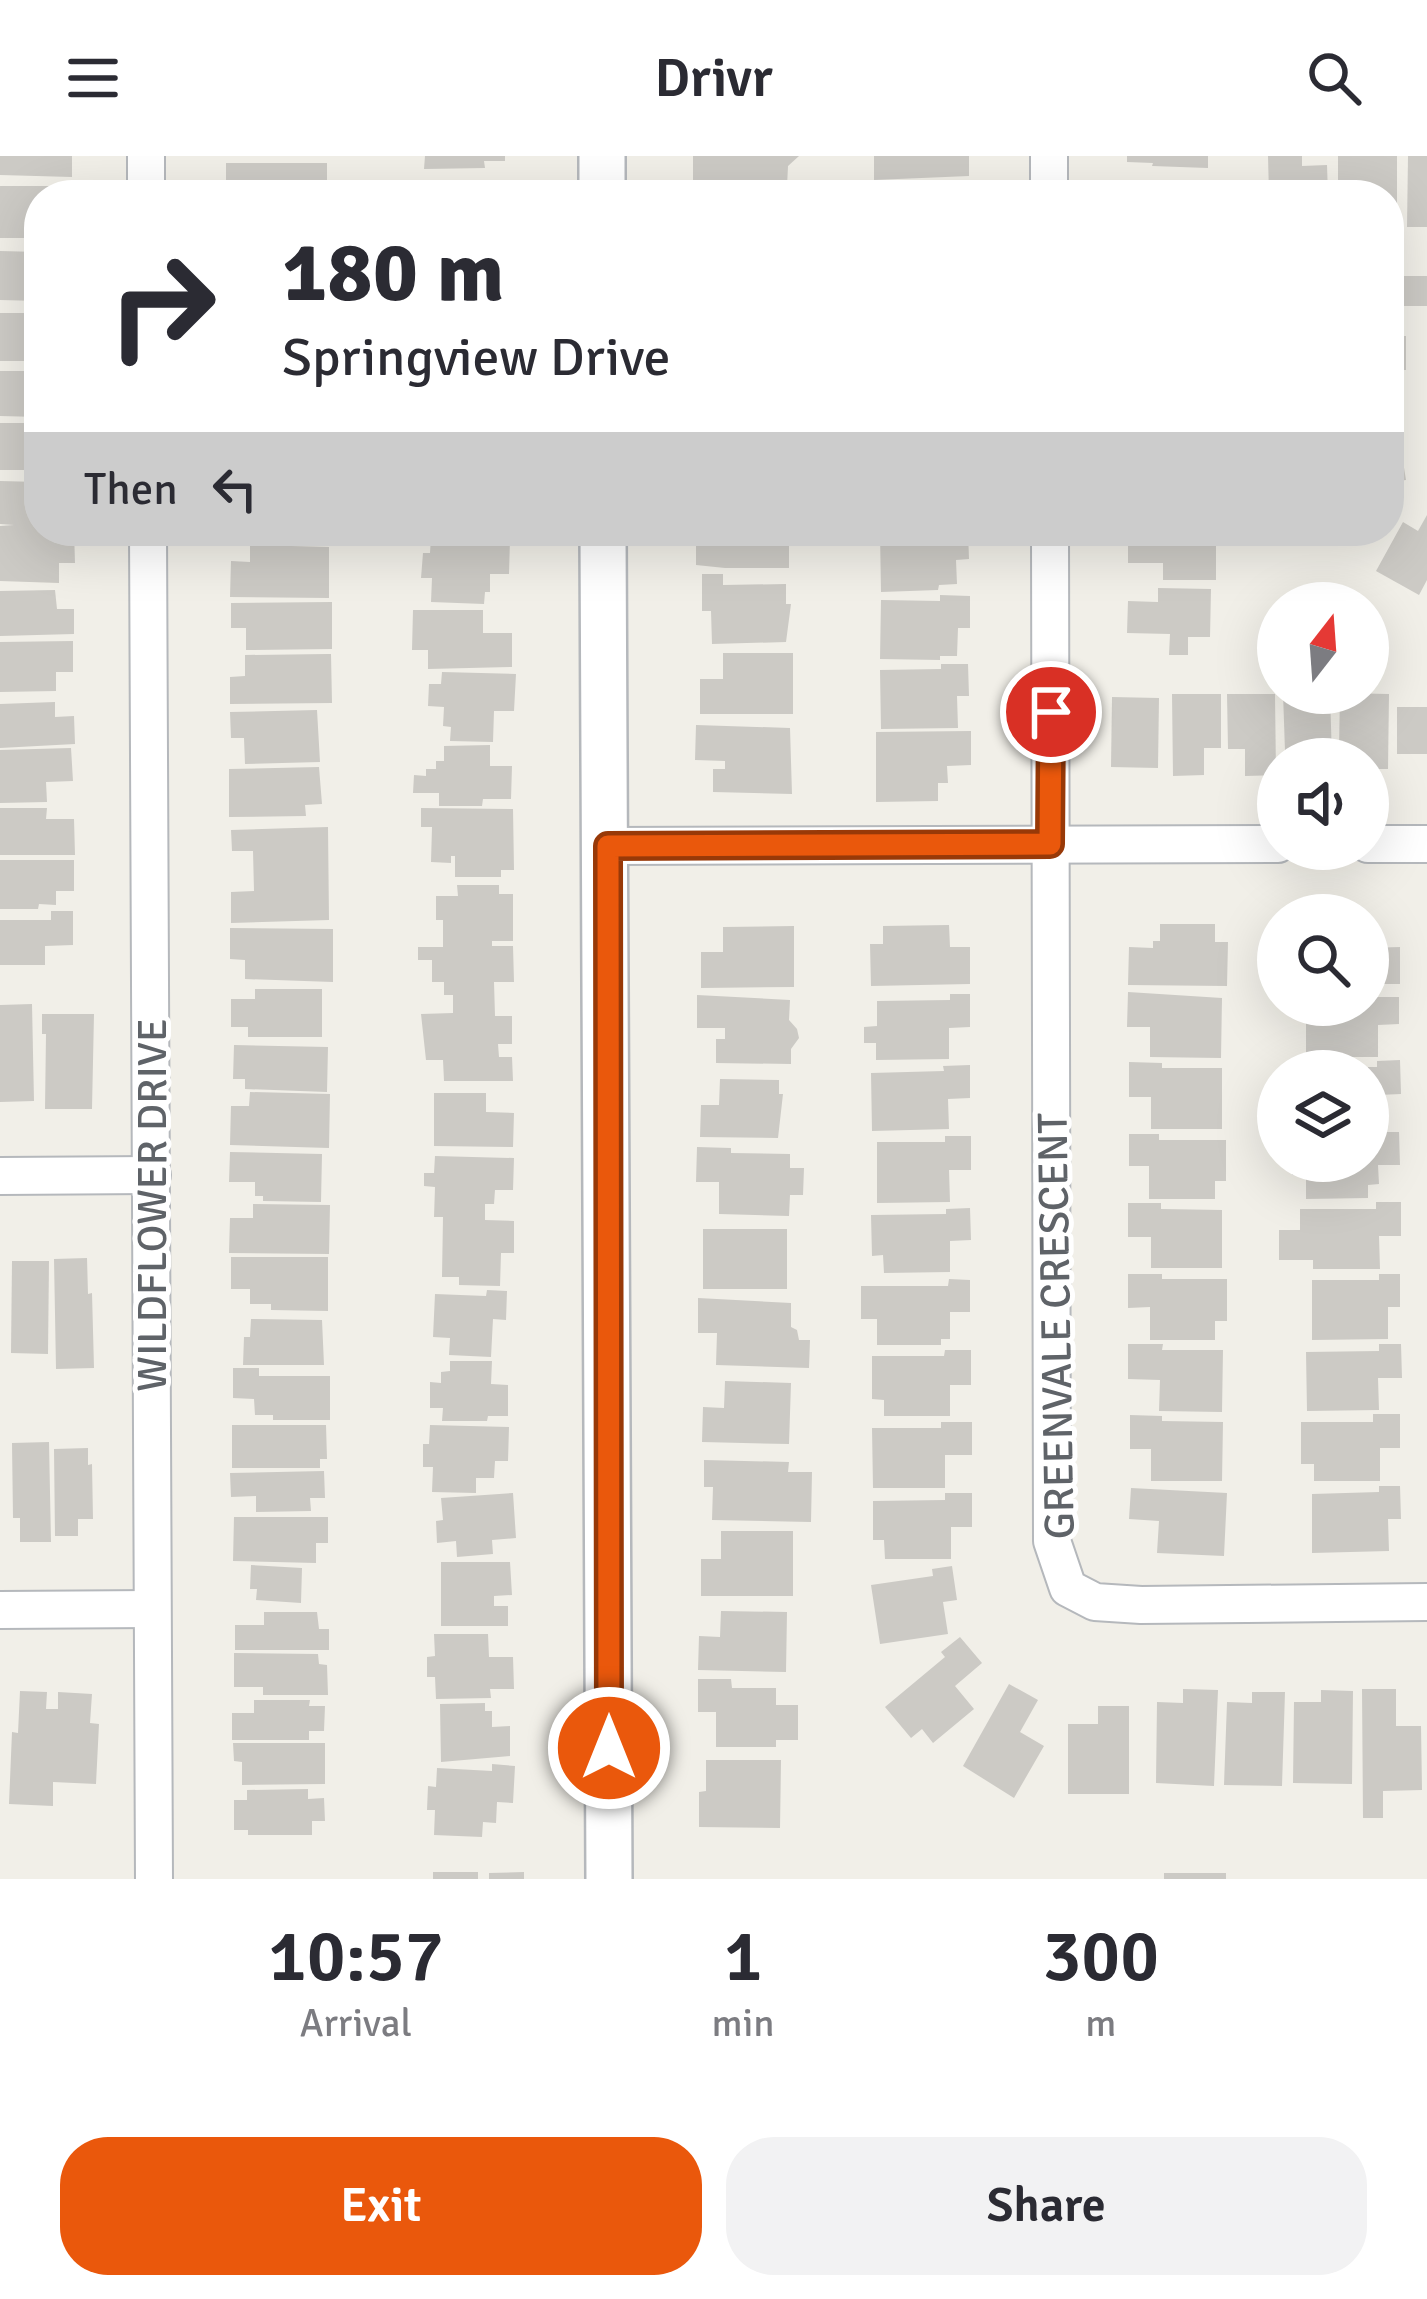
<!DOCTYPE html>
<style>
:root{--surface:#fff;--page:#f2f2f3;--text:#2b2b33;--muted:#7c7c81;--accent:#ea580c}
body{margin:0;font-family:Signika,sans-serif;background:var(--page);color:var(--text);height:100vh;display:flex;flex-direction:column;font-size:45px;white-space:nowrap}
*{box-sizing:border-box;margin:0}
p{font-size:39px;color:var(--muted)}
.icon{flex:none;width:66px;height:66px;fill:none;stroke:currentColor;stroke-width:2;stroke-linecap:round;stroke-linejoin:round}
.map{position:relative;height:1723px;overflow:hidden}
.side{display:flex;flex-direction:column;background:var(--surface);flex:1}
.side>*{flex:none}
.hud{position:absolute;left:24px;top:24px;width:1380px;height:366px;border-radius:48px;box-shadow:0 12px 48px #0002;background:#fff;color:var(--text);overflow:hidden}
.needle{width:78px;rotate:17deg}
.controls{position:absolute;left:1257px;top:426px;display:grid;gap:24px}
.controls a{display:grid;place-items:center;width:132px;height:132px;border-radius:50%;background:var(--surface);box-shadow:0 12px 48px #0002;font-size:60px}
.pin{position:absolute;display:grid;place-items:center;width:102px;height:102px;color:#fff;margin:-51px;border:6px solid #fff;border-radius:50%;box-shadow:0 3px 12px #0007}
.me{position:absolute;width:132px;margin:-66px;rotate:0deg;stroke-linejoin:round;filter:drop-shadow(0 0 9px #0008)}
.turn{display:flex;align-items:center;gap:42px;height:252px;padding:0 60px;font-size:54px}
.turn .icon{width:156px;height:156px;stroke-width:2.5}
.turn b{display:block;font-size:84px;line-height:102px}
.then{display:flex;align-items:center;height:114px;padding:0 60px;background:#0003;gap:24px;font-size:45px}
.eta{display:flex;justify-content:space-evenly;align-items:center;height:204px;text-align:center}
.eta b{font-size:72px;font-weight:600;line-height:84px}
.cta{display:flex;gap:24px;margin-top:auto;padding:24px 60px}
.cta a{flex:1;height:138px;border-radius:48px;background:var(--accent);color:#fff;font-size:48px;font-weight:600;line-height:138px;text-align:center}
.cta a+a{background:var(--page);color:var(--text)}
header{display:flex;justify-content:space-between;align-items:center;height:156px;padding:0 60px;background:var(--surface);font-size:54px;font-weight:600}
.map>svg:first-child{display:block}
</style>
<header><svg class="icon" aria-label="menu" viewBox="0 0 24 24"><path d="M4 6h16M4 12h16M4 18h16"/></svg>Drivr<svg class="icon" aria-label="search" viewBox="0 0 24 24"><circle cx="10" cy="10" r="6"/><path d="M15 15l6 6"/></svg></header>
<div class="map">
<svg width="1427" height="1723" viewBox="0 0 1427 1723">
<rect width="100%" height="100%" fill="#f1efe8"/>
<g fill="#cccac5">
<polygon points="0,0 72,0 72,21 0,19"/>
<polygon points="425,0 505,0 505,5 484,5 485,12 424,13"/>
<polygon points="693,0 799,0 788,10 787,31 693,31"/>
<polygon points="874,0 969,0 969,20 874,24"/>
<polygon points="1127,0 1208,0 1208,12 1152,10 1153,7 1127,6"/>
<polygon points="1268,0 1302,0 1302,10 1327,9 1328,39 1269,39"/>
<polygon points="1338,0 1397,0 1397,67 1389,67 1389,39 1338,39"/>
<polygon points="1408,0 1427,0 1427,71 1407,71"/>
<polygon points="226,7 327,7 327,39 226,35"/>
<polygon points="1189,24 1190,39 1125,39 1125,26"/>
<polygon points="943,28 969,28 969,39 879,39 879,32 943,32"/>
<polygon points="0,30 72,30 72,39 39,39 39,82 0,82"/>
<polygon points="482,30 482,39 428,39 428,31"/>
<polygon points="0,95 39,96 39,145 0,144"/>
<polygon points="1389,120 1427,120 1427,150 1397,150 1397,171 1389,171"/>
<rect x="0" y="157" width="39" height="48"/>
<rect x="1389" y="180" width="17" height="34"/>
<polygon points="0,215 39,215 39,261 0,260"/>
<rect x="0" y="267" width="39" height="47"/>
<polygon points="1401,293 1406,324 1389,326 1389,295"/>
<polygon points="0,325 39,326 39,375 74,375 75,407 59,407 59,427 0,425 0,370 14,369 0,368"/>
<polygon points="1427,359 1427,424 1419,439 1376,415 1403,366 1418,375"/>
<polygon points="260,375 328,375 329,383 260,384"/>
<polygon points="451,375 492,375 492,381 464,382 510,383 509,418 490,418 490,436 485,436 484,448 431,446 432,422 421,422 423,397 430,397 431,381 451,381"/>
<polygon points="696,375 796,375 789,388 789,412 725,412 696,409"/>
<polygon points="968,375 969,403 956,404 957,428 939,429 938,434 881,436 880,377"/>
<polygon points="1128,375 1216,375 1216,424 1163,424 1163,407 1128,407"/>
<polygon points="250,389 329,391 329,442 230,441 231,405 250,406"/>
<polygon points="702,418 723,418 723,429 786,428 786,448 791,448 786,486 712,488 711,455 702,455"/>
<polygon points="1158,432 1211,433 1210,481 1188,481 1188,499 1169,499 1170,478 1127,477 1128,445 1158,446"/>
<polygon points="55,434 57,453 74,453 74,478 0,480 0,435"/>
<polygon points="940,439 970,440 970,472 958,472 957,500 940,500 940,504 880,503 881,444 940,445"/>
<polygon points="332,446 332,493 246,494 246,472 231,472 231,447"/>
<polygon points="413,454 483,454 483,477 512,477 512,511 428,513 428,494 412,494"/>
<polygon points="73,485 73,516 56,516 56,535 0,536 0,486"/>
<polygon points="723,497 793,497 793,558 700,558 700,523 723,523"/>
<polygon points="327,498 331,498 332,547 230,548 230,521 245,520 245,499"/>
<polygon points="941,508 968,508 969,540 957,540 958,572 881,573 880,514 941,513"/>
<polygon points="442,516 516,518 514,555 494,555 493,586 450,585 451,571 443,570 444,551 428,550 429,528 441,528"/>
<polygon points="1283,537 1330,537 1332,603 1296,603 1296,594 1285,595"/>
<polygon points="1340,537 1389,538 1388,613 1368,613 1368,603 1357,603 1356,593 1339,593"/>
<polygon points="1172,538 1221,538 1221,592 1204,592 1204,619 1173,620"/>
<polygon points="1227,538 1275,538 1276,619 1245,620 1245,593 1228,593"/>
<polygon points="1112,541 1159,542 1158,612 1111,611"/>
<polygon points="55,546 55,561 74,560 75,588 0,592 0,548"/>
<rect x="1397" y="551" width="30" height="47"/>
<polygon points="317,554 320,606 245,608 244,582 231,582 230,556"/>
<polygon points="696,569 790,572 792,638 713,636 713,613 725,613 725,605 695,604"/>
<polygon points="971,575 971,609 947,610 948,627 938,627 938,645 876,646 876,576"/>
<polygon points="490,589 490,610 512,610 511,643 483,643 482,650 439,650 439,637 413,637 414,619 426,620 426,613 436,613 436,605 444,605 444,590"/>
<polygon points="71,592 73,625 46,626 47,646 0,647 0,594"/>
<polygon points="319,611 322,648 305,649 306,660 229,661 229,613"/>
<polygon points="0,652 47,652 46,663 74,663 75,699 0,699"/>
<polygon points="421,652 513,653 514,714 501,714 501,721 455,721 455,700 451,700 451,707 431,706 432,671 421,671"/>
<polygon points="328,671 329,764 231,767 231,736 254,735 253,695 232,695 231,674"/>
<polygon points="0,704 74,704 74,735 56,735 56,749 39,748 38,753 0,753"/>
<polygon points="457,729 499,729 499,738 513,738 513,785 492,785 492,790 513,790 514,826 494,826 495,860 512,860 512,888 498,888 499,901 512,901 513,925 444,925 443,904 426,904 421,858 453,857 453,839 444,839 444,826 432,826 432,804 418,804 418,791 443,791 443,764 436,764 436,740 458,740"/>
<polygon points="51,755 73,755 73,789 45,790 45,809 0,809 0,764 51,764"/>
<polygon points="1160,768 1215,768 1215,786 1228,786 1227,830 1128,829 1129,791 1153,792 1153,785 1160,785"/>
<polygon points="949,769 950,791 970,791 970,828 871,830 870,788 883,788 883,770"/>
<polygon points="794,770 794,831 701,832 701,796 723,796 723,771"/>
<polygon points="230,772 333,773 333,826 245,823 245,804 230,803"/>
<polygon points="1400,791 1400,828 1368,828 1368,792"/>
<polygon points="255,833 322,833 322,881 248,881 248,871 231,871 231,843 255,843"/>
<polygon points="1128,836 1222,842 1221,902 1150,901 1150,871 1127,871"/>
<polygon points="950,838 970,838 970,871 949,872 949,903 876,904 876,887 864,887 864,871 877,870 877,845 950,844"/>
<polygon points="697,839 790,844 789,864 797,873 799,882 791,893 791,908 716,907 716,883 725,883 725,872 697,872"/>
<polygon points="1368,841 1399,841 1399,868 1378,869 1378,901 1306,901 1306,849 1368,849"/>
<polygon points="32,848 34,945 0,946 0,849"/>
<polygon points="42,858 94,858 92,953 45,953 46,878 42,878"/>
<polygon points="234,889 328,891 327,936 245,933 245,923 233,923"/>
<polygon points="1400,904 1401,938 1378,939 1379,971 1368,971 1368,911 1377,911 1377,905"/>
<polygon points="1129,906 1162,907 1162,912 1222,912 1222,973 1151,973 1151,941 1129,941"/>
<polygon points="970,909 970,942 948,943 949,973 872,975 871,917 944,915 943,910"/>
<polygon points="720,923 779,924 779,938 783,938 778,982 700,981 701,949 719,949"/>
<polygon points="250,936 330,938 329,992 230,989 231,950 249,950"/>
<polygon points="434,937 486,937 486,956 514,957 513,991 434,990"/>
<polygon points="1375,976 1399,976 1400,1009 1378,1009 1379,1028 1368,1029 1368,1042 1306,1043 1306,1018 1292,1019 1292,1005 1368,1005 1368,982 1375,982"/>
<polygon points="1129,978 1159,978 1159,984 1226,984 1226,1025 1215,1025 1215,1043 1149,1043 1149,1010 1129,1010"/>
<polygon points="945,980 971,980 971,1014 949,1014 950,1046 877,1047 877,986 945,986"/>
<polygon points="697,991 731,992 731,997 790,998 790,1012 804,1012 803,1039 790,1039 789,1060 719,1058 719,1026 696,1026"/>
<polygon points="230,996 322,998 321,1046 263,1045 263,1040 255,1040 255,1026 229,1026"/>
<polygon points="435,1000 514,1002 513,1034 495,1034 494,1048 485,1048 485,1064 514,1065 514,1097 501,1097 500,1130 459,1129 459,1121 442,1121 443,1061 434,1061 435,1031 424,1030 424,1017 434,1017"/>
<polygon points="1376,1046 1401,1046 1401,1080 1379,1080 1380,1113 1313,1113 1313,1104 1279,1104 1279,1074 1300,1074 1300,1053 1376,1053"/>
<polygon points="1128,1047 1161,1047 1161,1053 1222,1054 1222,1112 1151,1112 1151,1081 1128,1081"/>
<polygon points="253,1048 330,1049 329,1098 229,1097 230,1062 253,1062"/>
<polygon points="970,1052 971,1084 950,1085 950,1116 884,1117 883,1099 872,1100 871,1059 946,1058 946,1053"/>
<rect x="703" y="1073" width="84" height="60"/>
<polygon points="231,1101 328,1101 328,1155 271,1154 271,1148 250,1148 250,1133 231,1133"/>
<polygon points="87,1102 88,1138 92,1137 94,1212 56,1213 54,1103"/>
<polygon points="12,1105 49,1105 48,1198 11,1197"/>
<polygon points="1128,1118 1162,1118 1162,1123 1227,1123 1227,1165 1215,1165 1215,1184 1150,1184 1150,1151 1128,1152"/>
<polygon points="1379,1118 1400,1118 1400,1151 1388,1151 1388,1183 1312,1184 1312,1124 1379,1124"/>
<polygon points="949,1123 970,1124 970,1156 950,1156 950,1183 941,1183 941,1189 877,1189 877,1163 861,1163 861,1130 948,1130"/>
<polygon points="487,1134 507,1135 506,1164 493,1163 491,1201 449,1199 450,1182 433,1181 435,1138 486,1140"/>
<polygon points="698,1142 791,1147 791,1171 797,1174 799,1184 810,1184 809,1212 716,1209 717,1177 698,1177"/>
<polygon points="251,1163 322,1164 324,1209 243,1209 244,1181 250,1181"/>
<polygon points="1128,1188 1163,1188 1162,1194 1223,1194 1222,1256 1159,1255 1160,1224 1128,1223"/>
<polygon points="1379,1188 1401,1188 1402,1222 1378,1222 1379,1254 1307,1255 1306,1196 1379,1195"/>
<polygon points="945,1194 971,1194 971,1229 950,1229 950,1260 884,1260 884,1244 872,1243 872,1200 944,1200"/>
<polygon points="450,1205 492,1205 491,1228 508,1229 508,1260 488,1260 487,1265 442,1265 443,1252 430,1252 430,1226 441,1227 441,1216 450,1215"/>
<polygon points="233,1212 259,1212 259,1220 330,1220 330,1264 273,1264 273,1259 255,1259 254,1243 233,1242"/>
<polygon points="725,1225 791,1227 789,1288 702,1286 703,1251 724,1252"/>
<polygon points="1373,1258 1400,1258 1400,1292 1380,1292 1380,1325 1314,1325 1314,1308 1301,1308 1301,1266 1373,1266"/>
<polygon points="1130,1259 1162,1260 1162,1265 1223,1266 1222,1325 1151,1325 1151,1293 1130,1293"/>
<polygon points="941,1266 972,1266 972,1299 945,1299 945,1332 873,1332 872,1272 941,1272"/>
<polygon points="232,1269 326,1269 327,1303 320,1303 320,1312 232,1312"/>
<polygon points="430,1269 509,1271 508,1305 495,1305 494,1322 476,1322 476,1337 432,1336 433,1311 423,1311 423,1288 429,1288"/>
<polygon points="49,1286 51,1386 20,1386 20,1362 13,1362 12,1287"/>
<polygon points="88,1292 88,1309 92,1308 93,1363 78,1363 78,1380 55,1380 54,1293"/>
<polygon points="704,1304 789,1306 788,1316 812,1316 811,1366 712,1364 713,1331 704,1331"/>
<polygon points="324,1315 325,1342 310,1342 311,1355 256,1356 256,1340 231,1341 230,1317"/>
<polygon points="1379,1330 1400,1330 1401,1363 1388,1363 1389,1395 1312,1397 1312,1338 1379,1336"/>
<polygon points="1131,1332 1227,1337 1224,1400 1157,1397 1159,1365 1129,1363"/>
<polygon points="513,1337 516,1382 492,1384 493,1398 457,1401 456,1385 437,1387 436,1365 443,1364 441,1342"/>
<polygon points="945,1337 972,1337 972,1371 951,1371 951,1403 885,1403 884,1384 873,1384 873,1345 945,1344"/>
<polygon points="234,1361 328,1361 328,1387 316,1387 316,1407 233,1405"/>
<polygon points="721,1375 793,1375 793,1440 701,1440 701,1403 721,1403"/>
<polygon points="441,1406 510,1406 512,1439 494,1440 494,1450 508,1450 508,1470 441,1470"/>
<polygon points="251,1409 302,1412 301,1447 256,1444 257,1433 250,1433"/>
<polygon points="952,1410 957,1444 943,1446 948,1478 880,1488 871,1429 933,1420 932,1413"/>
<polygon points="721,1455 787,1456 786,1516 698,1514 699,1480 720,1481"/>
<polygon points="264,1456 317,1456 319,1473 329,1473 329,1494 235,1494 235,1469 264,1469"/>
<polygon points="434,1478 488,1478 489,1501 513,1501 514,1533 490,1533 491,1542 436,1543 435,1521 427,1521 427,1501 435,1500"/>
<polygon points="960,1481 982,1507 955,1530 974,1553 933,1587 922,1573 911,1582 885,1551 945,1501 941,1496"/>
<polygon points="234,1497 318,1498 319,1508 327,1509 328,1539 263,1539 263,1531 234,1531"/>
<polygon points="698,1523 731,1523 732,1532 776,1532 776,1549 798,1549 798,1584 776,1584 776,1591 716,1591 716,1556 698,1556"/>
<polygon points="1009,1528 1038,1544 1020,1576 1044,1590 1014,1642 963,1610"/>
<polygon points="1183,1533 1218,1534 1214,1630 1156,1627 1157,1546 1183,1547"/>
<polygon points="1362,1533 1396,1533 1396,1570 1421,1570 1422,1634 1383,1635 1383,1662 1363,1662"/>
<polygon points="1321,1534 1353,1535 1352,1628 1293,1627 1294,1546 1321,1546"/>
<polygon points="20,1535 47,1536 46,1553 58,1553 58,1536 92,1538 90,1567 99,1568 96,1628 53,1626 53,1650 9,1648 12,1576 18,1577"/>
<polygon points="1252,1536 1285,1536 1282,1630 1224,1629 1227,1546 1252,1547"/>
<polygon points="254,1544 310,1544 309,1550 325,1550 324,1575 309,1575 309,1584 232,1584 232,1557 254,1557"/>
<polygon points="485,1547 485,1555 492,1555 492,1571 510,1570 510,1600 441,1606 440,1548"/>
<polygon points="1098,1550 1129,1550 1129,1638 1068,1638 1068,1568 1098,1568"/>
<polygon points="233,1587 325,1587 325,1628 242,1629 242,1606 234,1605"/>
<polygon points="706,1604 781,1604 780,1672 699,1671 699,1636 706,1635"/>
<polygon points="492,1608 515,1610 513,1647 497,1646 496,1667 483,1666 482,1681 434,1679 435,1654 427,1654 428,1630 436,1631 437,1612 492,1615"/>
<polygon points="308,1633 308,1643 324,1642 325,1665 312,1665 312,1679 248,1679 248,1674 234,1674 234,1644 247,1644 247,1634"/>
<rect x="433" y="1716" width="45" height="7"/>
<polygon points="524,1716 524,1723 489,1723 489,1717"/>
<rect x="1164" y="1717" width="62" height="6"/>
</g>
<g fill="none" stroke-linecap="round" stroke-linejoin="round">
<defs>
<g id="minor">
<polyline points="146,0 146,39"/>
<polyline points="1049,0 1049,39"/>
<polyline points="148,375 154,1723"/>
<polyline points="1050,375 1052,1385 1068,1432 1095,1446 1141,1449 1427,1446"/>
<polyline points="1368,688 1427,688"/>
<polyline points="607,690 1278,688"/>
<polyline points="0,1020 152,1019"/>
<polyline points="0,1454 152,1453"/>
</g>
<g id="tertiary">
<polyline points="602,0 602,39"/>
<polyline points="603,375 609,1723"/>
</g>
</defs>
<use href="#minor" stroke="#b5b8bc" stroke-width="40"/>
<use href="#tertiary" stroke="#b5b8bc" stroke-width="50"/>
<use href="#minor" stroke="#fff" stroke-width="36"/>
<use href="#tertiary" stroke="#fff" stroke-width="45"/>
</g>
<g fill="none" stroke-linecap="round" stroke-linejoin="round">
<defs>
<polyline id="route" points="609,1592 608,690 1050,688 1051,556"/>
</defs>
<use href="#route" stroke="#983908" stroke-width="30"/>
<use href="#route" stroke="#ea580c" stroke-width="21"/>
</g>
<g text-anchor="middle" stroke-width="10" stroke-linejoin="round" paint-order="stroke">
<g font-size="42" fill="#5f6368" stroke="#fff">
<text transform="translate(151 1049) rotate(-90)" y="15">WILDFLOWER DRIVE</text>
<text transform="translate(1055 1170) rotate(-91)" y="15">GREENVALE CRESCENT</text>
</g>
</g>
</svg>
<div class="controls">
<a><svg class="needle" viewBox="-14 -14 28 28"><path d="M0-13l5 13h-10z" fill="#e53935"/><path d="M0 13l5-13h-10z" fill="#7c7c81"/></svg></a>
<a><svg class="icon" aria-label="sound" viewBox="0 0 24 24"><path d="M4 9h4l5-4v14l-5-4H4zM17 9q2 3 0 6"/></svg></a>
<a><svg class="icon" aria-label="search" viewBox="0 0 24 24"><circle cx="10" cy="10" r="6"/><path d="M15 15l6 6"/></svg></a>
<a><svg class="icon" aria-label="layers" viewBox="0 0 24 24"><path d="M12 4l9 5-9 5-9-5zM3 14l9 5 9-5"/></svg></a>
</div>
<div class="pin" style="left:1051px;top:556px;background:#d93025"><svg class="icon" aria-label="arrive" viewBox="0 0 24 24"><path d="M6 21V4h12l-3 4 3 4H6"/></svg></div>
<svg class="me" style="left:609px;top:1592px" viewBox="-20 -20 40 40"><circle r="17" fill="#ea580c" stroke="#fff" stroke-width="3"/><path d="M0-11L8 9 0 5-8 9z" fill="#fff"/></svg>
<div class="hud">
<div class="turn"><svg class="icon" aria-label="right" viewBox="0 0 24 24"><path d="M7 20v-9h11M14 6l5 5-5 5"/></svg><div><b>180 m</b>Springview Drive</div></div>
<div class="then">Then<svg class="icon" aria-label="left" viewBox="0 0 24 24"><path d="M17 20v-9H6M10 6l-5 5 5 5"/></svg></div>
</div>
</div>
<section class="side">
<div class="eta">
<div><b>10:57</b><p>Arrival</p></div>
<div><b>1</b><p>min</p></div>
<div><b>300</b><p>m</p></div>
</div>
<div class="cta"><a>Exit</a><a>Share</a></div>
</section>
